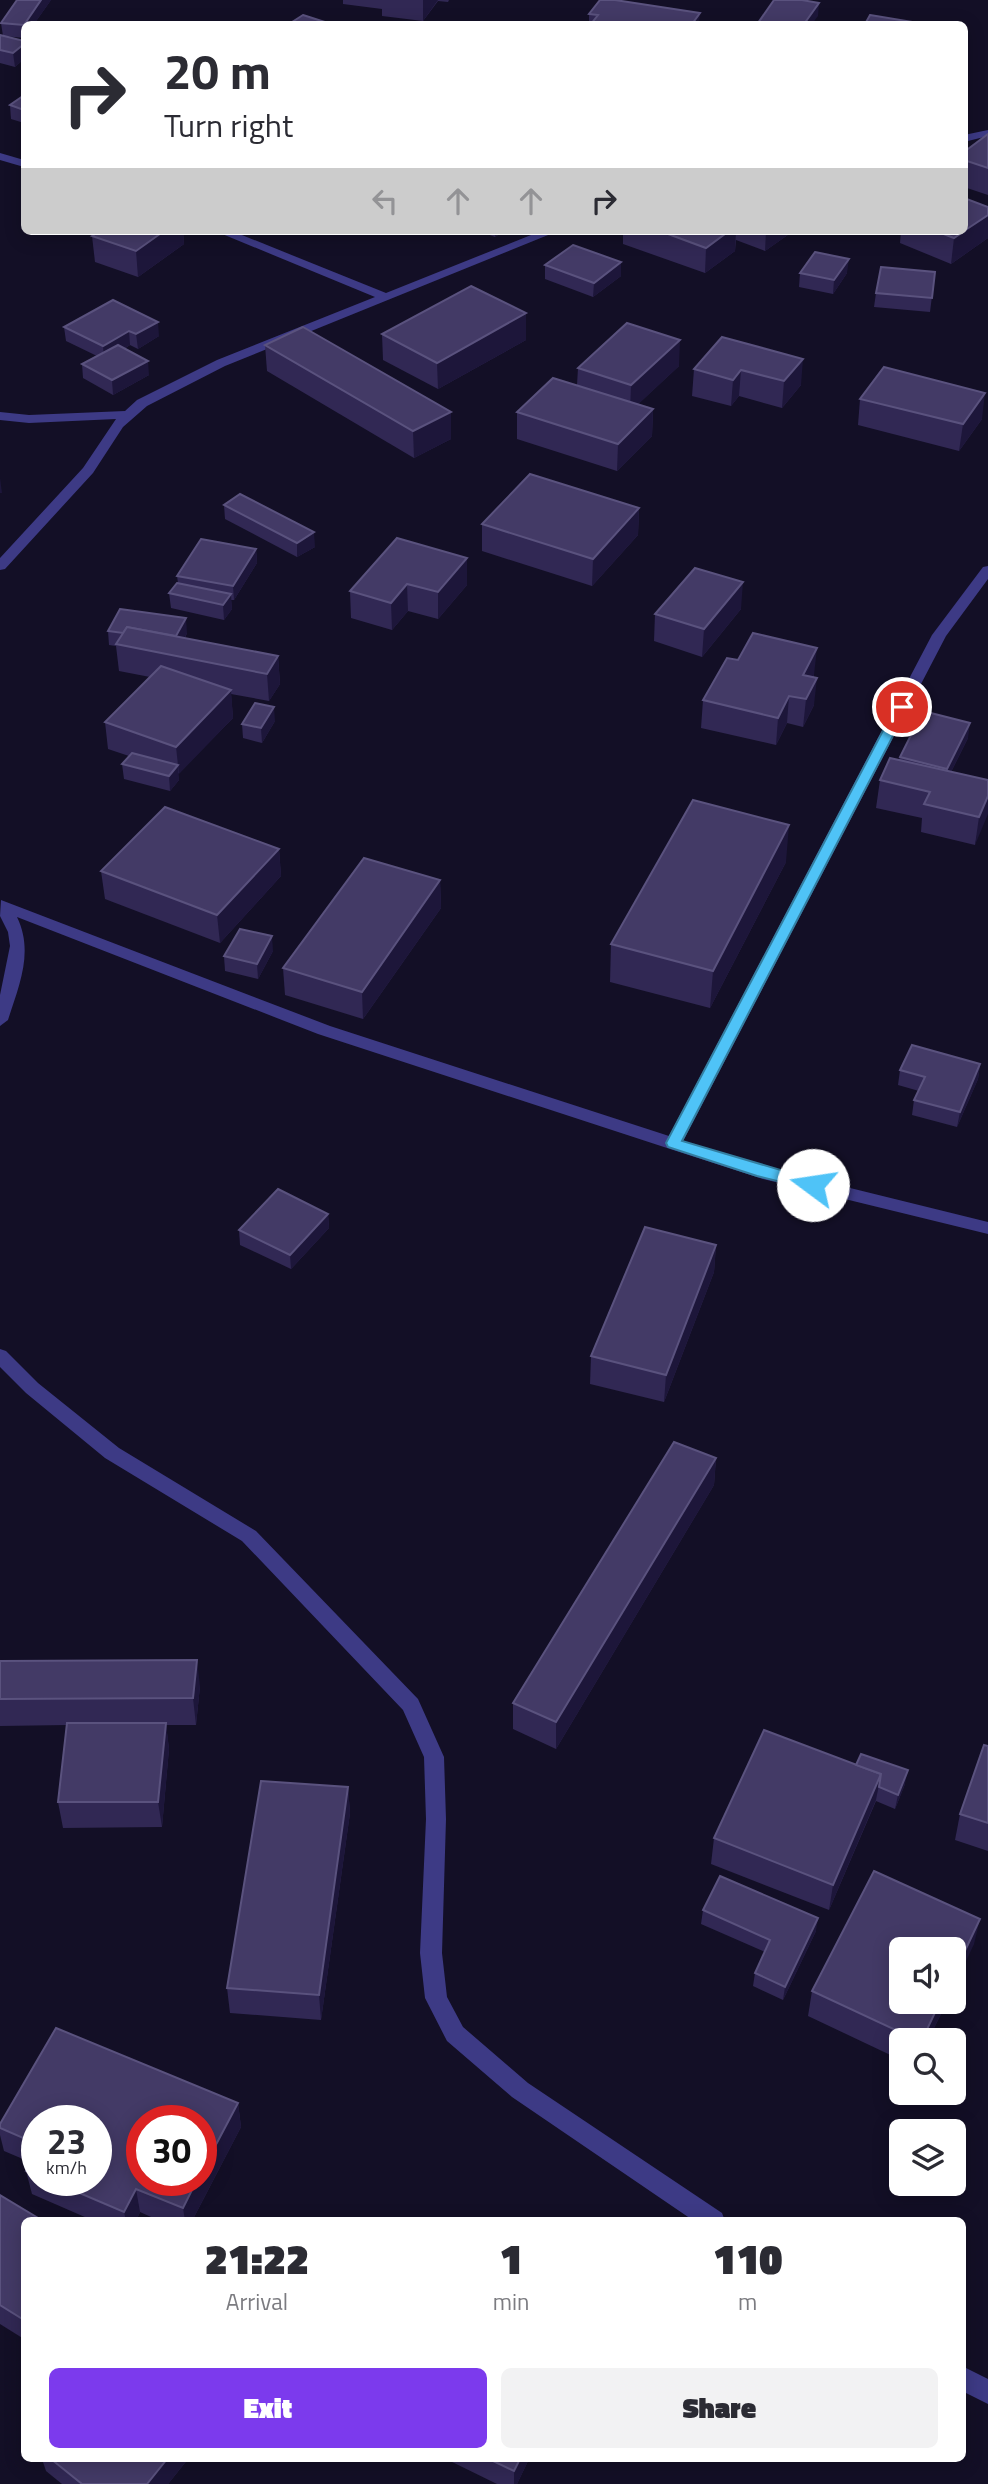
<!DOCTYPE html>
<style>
:root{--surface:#fff;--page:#f2f2f3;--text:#2b2b33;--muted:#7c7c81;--accent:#7c3aed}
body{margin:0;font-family:"Titillium Web",sans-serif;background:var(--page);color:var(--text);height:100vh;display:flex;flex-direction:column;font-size:26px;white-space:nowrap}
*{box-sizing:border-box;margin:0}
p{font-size:23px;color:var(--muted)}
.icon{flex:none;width:38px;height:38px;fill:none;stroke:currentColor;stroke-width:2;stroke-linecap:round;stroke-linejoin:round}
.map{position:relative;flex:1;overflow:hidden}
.drawer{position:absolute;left:21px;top:2217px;width:945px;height:245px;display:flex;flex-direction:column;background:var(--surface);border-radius:10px;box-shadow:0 4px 18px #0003}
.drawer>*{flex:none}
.guide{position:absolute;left:21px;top:21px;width:947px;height:214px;border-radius:10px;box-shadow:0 4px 18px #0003;background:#fff;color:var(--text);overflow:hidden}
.tools{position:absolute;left:889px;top:1937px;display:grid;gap:14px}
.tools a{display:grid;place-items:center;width:77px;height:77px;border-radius:10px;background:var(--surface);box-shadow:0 4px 18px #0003;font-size:35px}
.speed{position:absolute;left:21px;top:2105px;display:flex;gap:14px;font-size:35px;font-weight:700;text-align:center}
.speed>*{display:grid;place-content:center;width:91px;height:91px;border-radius:50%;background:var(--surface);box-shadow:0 4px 18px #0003;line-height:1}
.speed small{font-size:18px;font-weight:400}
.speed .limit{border:10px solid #d22;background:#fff;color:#111}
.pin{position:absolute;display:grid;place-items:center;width:60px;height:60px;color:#fff;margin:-30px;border:4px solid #fff;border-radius:50%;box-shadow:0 2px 7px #0007}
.me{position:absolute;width:77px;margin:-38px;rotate:284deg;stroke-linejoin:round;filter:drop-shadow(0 0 5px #0008)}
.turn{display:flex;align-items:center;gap:24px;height:147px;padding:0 28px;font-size:32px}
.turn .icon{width:91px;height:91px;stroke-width:2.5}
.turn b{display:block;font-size:49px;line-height:60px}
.lanes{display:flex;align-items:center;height:66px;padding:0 28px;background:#0003;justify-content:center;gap:35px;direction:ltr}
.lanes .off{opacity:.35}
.eta{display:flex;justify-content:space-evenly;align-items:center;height:119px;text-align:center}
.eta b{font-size:42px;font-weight:800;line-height:49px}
.primary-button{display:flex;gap:14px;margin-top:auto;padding:14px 28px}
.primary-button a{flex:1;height:80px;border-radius:10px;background:var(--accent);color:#fff;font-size:28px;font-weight:800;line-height:80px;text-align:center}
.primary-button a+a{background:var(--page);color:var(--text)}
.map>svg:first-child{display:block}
</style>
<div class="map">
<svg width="988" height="2484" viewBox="0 0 988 2484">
<rect width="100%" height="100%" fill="#130f26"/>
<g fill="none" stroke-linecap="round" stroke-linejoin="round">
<g fill="#3d3a85" fill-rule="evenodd">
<polygon points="988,130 988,136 964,142 964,135"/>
<polygon points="0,153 24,160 24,167 0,160"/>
<polygon points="215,231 232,231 386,293 541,231 558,231 225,366 147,406 123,427 93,473 5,569 0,570 0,558 83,468 116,419 29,423 0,420 0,412 29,415 125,411 137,400 217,360 375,297"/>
<path d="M988 566V579L946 636 683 1141 765 1167 988 1222V1234L763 1179 667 1148 318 1034 17 917C34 952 19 985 8 1020L0 1026V995L10 946 8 932 0 916 1 900 330 1026 669 1136 932 635 983 567Z"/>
<polygon points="0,1349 6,1351 38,1383 119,1448 256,1531 418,1699 444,1757 446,1819 442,1953 447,1997 463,2027 528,2083 722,2213 725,2221 694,2221 512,2097 447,2041 425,1998 420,1953 426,1819 424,1757 403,1710 242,1541 105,1458 26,1393 0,1367"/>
<polygon points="962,2366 988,2379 988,2404 962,2391"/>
</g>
</g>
<g fill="#312854" fill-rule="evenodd">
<polygon points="51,0 34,24 24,24 24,38 4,36 24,41 24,59 15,67 0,63 0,35 3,36 1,23"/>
<polygon points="343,0 449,0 448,2 438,1 423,21 382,16 382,9 343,4"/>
<polygon points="589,14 699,24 589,24"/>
<polygon points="24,96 24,123 11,119 10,105"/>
<polygon points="988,134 988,195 964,187 964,152"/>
<polygon points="988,207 988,238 951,264 900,243 901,231 964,231"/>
<polygon points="100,231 183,231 184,244 138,277 95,262 92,236"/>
<polygon points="479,231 504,231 495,237"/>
<polygon points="623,231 792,231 792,232 765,251 736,240 735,251 705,273 623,244"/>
<polygon points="621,262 621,276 593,297 545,279 545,265"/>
<polygon points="935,272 930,312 874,307 876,293"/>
<polygon points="800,273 847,273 833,294 799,287"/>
<polygon points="113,300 159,336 138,349 130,345 124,349 149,375 113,395 83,378 82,364 97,356 66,341 64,327"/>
<polygon points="382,334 526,340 438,389 383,360"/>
<polygon points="722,337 801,385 782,408 739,396 731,406 692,396 694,369"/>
<polygon points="265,345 451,439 414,458 267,371"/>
<polygon points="679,366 638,404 653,409 652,436 617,471 517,439 517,412 577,385 578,368"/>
<polygon points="860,399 982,419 959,451 858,425"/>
<polygon points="224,505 315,547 297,557 225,519"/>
<polygon points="639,508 638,535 592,586 482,551 482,524"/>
<polygon points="397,538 467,585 438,619 408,611 392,630 351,618 350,591"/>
<polygon points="256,549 257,563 234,600 231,600 232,609 224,620 171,608 169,593 178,583 177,576"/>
<polygon points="741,609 702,657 654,641 655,614"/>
<polygon points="108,631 187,633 185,638 278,656 280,684 269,701 231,694 233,718 178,774 179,780 170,791 124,779 122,764 129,756 108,749 105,722 150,677 119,671 116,646 109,645"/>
<polygon points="814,675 814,705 803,727 787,723 776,745 701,728 703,700"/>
<polygon points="275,721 262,743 243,738 242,724"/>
<polygon points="968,738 951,772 988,780 975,845 921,832 922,818 876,808 880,780 899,760 900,757"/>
<polygon points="279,849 281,876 220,943 105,899 101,871"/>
<polygon points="786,862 710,1008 610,982 611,944"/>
<polygon points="440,880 441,908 363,1019 285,995 283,968"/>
<polygon points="273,951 258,979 225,971 224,956"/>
<polygon points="980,1064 978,1079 957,1127 912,1115 914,1100 919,1091 898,1085 900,1070"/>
<polygon points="328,1214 329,1228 291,1269 240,1245 239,1230"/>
<polygon points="716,1245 714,1272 664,1402 590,1384 591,1356"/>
<polygon points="716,1458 714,1485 556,1749 513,1729 513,1703"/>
<polygon points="0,1661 200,1686 196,1725 166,1725 169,1749 162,1827 63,1828 58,1802 67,1725 0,1726"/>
<polygon points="764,1730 905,1784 895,1809 876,1801 829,1910 711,1864 714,1838"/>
<polygon points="988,1746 988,1851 955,1840 960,1814"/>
<polygon points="348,1787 350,1813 321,2020 230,2013 227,1988"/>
<polygon points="703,1910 816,1931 783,2000 753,1986 755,1973 765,1952 701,1924"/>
<polygon points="974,1944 901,2002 947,2002 928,2040 901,2040 901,2060 808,2016 812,1991"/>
<path d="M56 2028 238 2103 241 2127 192 2221H160L140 2212 136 2221H94L32 2194 26 2171 30 2162 4 2151 0 2135V2124ZM37 2121H96V2180H37ZM142 2121H201V2180H142Z"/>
<polygon points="0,2195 24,2221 24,2339 0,2324"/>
<polygon points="42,2459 188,2459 168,2484 62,2484 46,2471"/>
<polygon points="446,2459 529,2459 517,2484 497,2484"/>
</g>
<g fill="#1d163a">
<polygon points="41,0 51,0 34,24 24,24 24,32 24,25"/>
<polygon points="423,0 438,0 423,21"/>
<polygon points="819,3 818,16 812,24 804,24"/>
<polygon points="700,13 699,24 692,24"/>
<polygon points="24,44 24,59 15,67 13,53"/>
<polygon points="988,215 988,238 951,264 954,238"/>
<polygon points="164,231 183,231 184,244 138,277 136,251"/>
<polygon points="495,231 504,231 495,237"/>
<polygon points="729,231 736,231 735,251 705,273 706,248"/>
<polygon points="766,231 792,231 792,232 765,251"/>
<polygon points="849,259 847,273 833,294 834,280"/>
<polygon points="621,262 621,276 593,297 594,283"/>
<polygon points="526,313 526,340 438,389 437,363"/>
<polygon points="158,322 159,336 138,349 136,334"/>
<polygon points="129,331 130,345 104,360 103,346"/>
<polygon points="680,340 679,366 630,412 631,385"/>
<polygon points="803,359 801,385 782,408 784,381"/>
<polygon points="148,361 149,375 113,395 112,380"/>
<polygon points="741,370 739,396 731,406 733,380"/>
<polygon points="985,393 982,419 959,451 963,424"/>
<polygon points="653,409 652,436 617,471 618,444"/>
<polygon points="451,412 451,439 414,458 413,431"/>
<polygon points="0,478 2,493 0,493"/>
<polygon points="639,508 638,535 592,586 593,559"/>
<polygon points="314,532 315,547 297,557 297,543"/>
<polygon points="256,549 257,563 234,600 233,586"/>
<polygon points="467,558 467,585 438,619 438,592"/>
<polygon points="743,582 741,609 702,657 704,629"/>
<polygon points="407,584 408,611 392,630 391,603"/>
<polygon points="231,594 232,609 224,620 223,605"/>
<polygon points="186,618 187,633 176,655 174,641"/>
<polygon points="817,648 814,675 802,699 803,675"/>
<polygon points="278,656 280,684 269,701 267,674"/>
<polygon points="817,678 814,705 803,727 806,699"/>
<polygon points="231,690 233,718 179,774 176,747"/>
<polygon points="789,696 787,723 776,745 778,718"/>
<polygon points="274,707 275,721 262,743 261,728"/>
<polygon points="970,723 968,738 945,784 947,769"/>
<polygon points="178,765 179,780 170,791 169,776"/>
<polygon points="988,796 988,814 975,845 979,817"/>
<polygon points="789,825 786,862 710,1008 713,971"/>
<polygon points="279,849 281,876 220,943 217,915"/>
<polygon points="440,880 441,908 363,1019 362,992"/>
<polygon points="272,936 273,951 258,979 257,964"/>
<polygon points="980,1064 978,1079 957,1127 960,1112"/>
<polygon points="328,1214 329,1228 291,1269 290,1255"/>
<polygon points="716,1245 714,1272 664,1402 666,1375"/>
<polygon points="716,1458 714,1485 556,1749 556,1722"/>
<polygon points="197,1660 200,1686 196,1725 193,1698"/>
<polygon points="166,1723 169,1749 162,1827 158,1802"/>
<polygon points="908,1770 905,1784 895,1809 898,1795"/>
<polygon points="881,1774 876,1800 829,1910 833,1885"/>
<polygon points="348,1787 350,1813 321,2020 319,1995"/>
<polygon points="818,1918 816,1931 783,2000 785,1987"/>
<polygon points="980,1919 974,1944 954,1987 954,1974"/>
<polygon points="940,2002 947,2002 928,2040 922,2040"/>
<polygon points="238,2103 241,2127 192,2221 185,2221 183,2208 197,2180 201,2180 201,2173"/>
<polygon points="136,2189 140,2212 136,2221 126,2221 124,2212"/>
<polygon points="167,2459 188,2459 168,2484 147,2484"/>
<polygon points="520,2459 529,2459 517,2484 514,2484 514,2471"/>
</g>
<g fill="#433a66" stroke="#5a527e" stroke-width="2">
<polygon points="17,0 41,0 24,25 1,23"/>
<polygon points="600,0 615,0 700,13 692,24 591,24 598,15 589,14"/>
<polygon points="774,0 802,0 819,3 804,24 769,24 758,23"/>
<polygon points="303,15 331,24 289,24"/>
<polygon points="870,15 919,23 919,24 865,24"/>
<polygon points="0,35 24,41 24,44 13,53 0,50"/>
<polygon points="23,96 24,96 24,110 10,105"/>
<polygon points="988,134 988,168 964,160 964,152"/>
<polygon points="964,198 988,207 988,215 964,231"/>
<polygon points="100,231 164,231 136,251 92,236"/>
<polygon points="660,231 729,231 706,248"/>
<polygon points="936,231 964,231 954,238"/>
<polygon points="573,245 621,262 594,283 545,265"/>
<polygon points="815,252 849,259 834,280 800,273"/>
<polygon points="881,267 935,272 932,298 876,293"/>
<polygon points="471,286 526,313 437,363 382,334"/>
<polygon points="113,300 158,322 136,334 129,331 103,346 64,327"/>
<polygon points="627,323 680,340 631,385 578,368"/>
<polygon points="303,327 451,412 413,431 265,345"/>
<polygon points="722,337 803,359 784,381 741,370 733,380 694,369"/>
<polygon points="118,345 148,361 112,380 82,364"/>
<polygon points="884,367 985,393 963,424 860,399"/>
<polygon points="553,378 653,409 618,444 517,412"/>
<polygon points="530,474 639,508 593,559 482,524"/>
<polygon points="240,494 314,532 297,543 224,505"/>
<polygon points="397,538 467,558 438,592 407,584 391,603 350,591"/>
<polygon points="201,539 256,549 233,586 177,576"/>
<polygon points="695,568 743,582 704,629 655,614"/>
<polygon points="177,583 231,594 223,605 169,593"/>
<polygon points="120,609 186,618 176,636 127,627 123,633 108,631"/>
<polygon points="127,627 278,656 267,674 116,644"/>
<polygon points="753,633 817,648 803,675 817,678 806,699 789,696 778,718 703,700 727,658 738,660"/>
<polygon points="161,666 231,690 176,747 105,722"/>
<polygon points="255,703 274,707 261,728 242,724"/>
<polygon points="923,711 970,723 947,769 900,757"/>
<polygon points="132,753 178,765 169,776 122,764"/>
<polygon points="890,758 988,780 988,796 979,817 924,804 930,792 880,780"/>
<polygon points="693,800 789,825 713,971 611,944"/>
<polygon points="165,807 279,849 217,915 101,871"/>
<polygon points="364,858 440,880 362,992 283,968"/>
<polygon points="240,929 272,936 257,964 224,956"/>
<polygon points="912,1045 980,1064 960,1112 914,1100 925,1077 900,1070"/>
<polygon points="278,1189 328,1214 290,1255 239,1230"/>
<polygon points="645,1227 716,1245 666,1375 591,1356"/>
<polygon points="674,1442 716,1458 556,1722 513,1703"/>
<polygon points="197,1660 193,1698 0,1699 0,1661"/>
<polygon points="67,1723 166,1723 158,1802 58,1802"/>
<polygon points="764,1730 881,1774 833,1885 714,1838"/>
<polygon points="984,1745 988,1746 988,1823 960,1814"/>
<polygon points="861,1754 908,1770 898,1795 879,1787 881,1774 856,1765"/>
<polygon points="261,1781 348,1787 319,1995 227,1988"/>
<polygon points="874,1871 980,1919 954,1974 954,1950 901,1950 901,2002 940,2002 922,2040 917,2040 812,1991"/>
<polygon points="720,1876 818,1918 785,1987 755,1973 770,1940 703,1910"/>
<polygon points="56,2028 238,2103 201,2173 201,2121 142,2121 142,2180 197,2180 183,2208 136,2189 124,2212 49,2180 96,2180 96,2121 37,2121 37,2144 0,2128 0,2124"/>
<polygon points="37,2150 37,2175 26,2171"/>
<polygon points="0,2195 43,2221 24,2221 24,2320 0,2305"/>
<polygon points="51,2459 167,2459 147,2484 82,2484"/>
<polygon points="489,2459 520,2459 514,2471"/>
</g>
<polygon fill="#4fc3f7" stroke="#337fa1" stroke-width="2" points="897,704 908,707 682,1141 818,1181 821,1185 813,1190 757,1176 668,1147 666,1143"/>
</svg>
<div class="tools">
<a><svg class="icon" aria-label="sound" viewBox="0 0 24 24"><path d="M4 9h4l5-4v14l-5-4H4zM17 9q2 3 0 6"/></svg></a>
<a><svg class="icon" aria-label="search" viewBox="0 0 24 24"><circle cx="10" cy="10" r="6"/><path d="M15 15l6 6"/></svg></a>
<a><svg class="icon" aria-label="layers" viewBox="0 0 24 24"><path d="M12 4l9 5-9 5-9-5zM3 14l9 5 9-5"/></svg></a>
</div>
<div class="speed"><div>23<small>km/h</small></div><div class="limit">30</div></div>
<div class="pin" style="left:902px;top:707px;background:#d93025"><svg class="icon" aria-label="arrive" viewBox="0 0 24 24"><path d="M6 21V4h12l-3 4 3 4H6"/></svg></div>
<svg class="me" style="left:813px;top:1185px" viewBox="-20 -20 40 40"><circle r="19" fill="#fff"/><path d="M0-13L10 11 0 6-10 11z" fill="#4fc3f7"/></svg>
<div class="guide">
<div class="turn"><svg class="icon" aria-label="right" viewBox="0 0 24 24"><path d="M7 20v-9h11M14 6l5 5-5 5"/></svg><div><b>20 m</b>Turn right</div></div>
<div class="lanes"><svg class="icon off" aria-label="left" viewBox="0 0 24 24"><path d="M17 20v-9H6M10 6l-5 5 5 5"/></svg><svg class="icon off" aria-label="ahead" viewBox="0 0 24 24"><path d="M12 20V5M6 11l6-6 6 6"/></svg><svg class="icon off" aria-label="ahead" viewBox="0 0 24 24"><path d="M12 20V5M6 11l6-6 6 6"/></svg><svg class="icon" aria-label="right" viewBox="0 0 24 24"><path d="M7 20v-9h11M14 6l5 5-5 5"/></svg></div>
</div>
<section class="drawer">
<div class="eta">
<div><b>21:22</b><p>Arrival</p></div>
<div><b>1</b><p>min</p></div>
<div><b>110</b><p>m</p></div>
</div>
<div class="primary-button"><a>Exit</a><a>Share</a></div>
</section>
</div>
